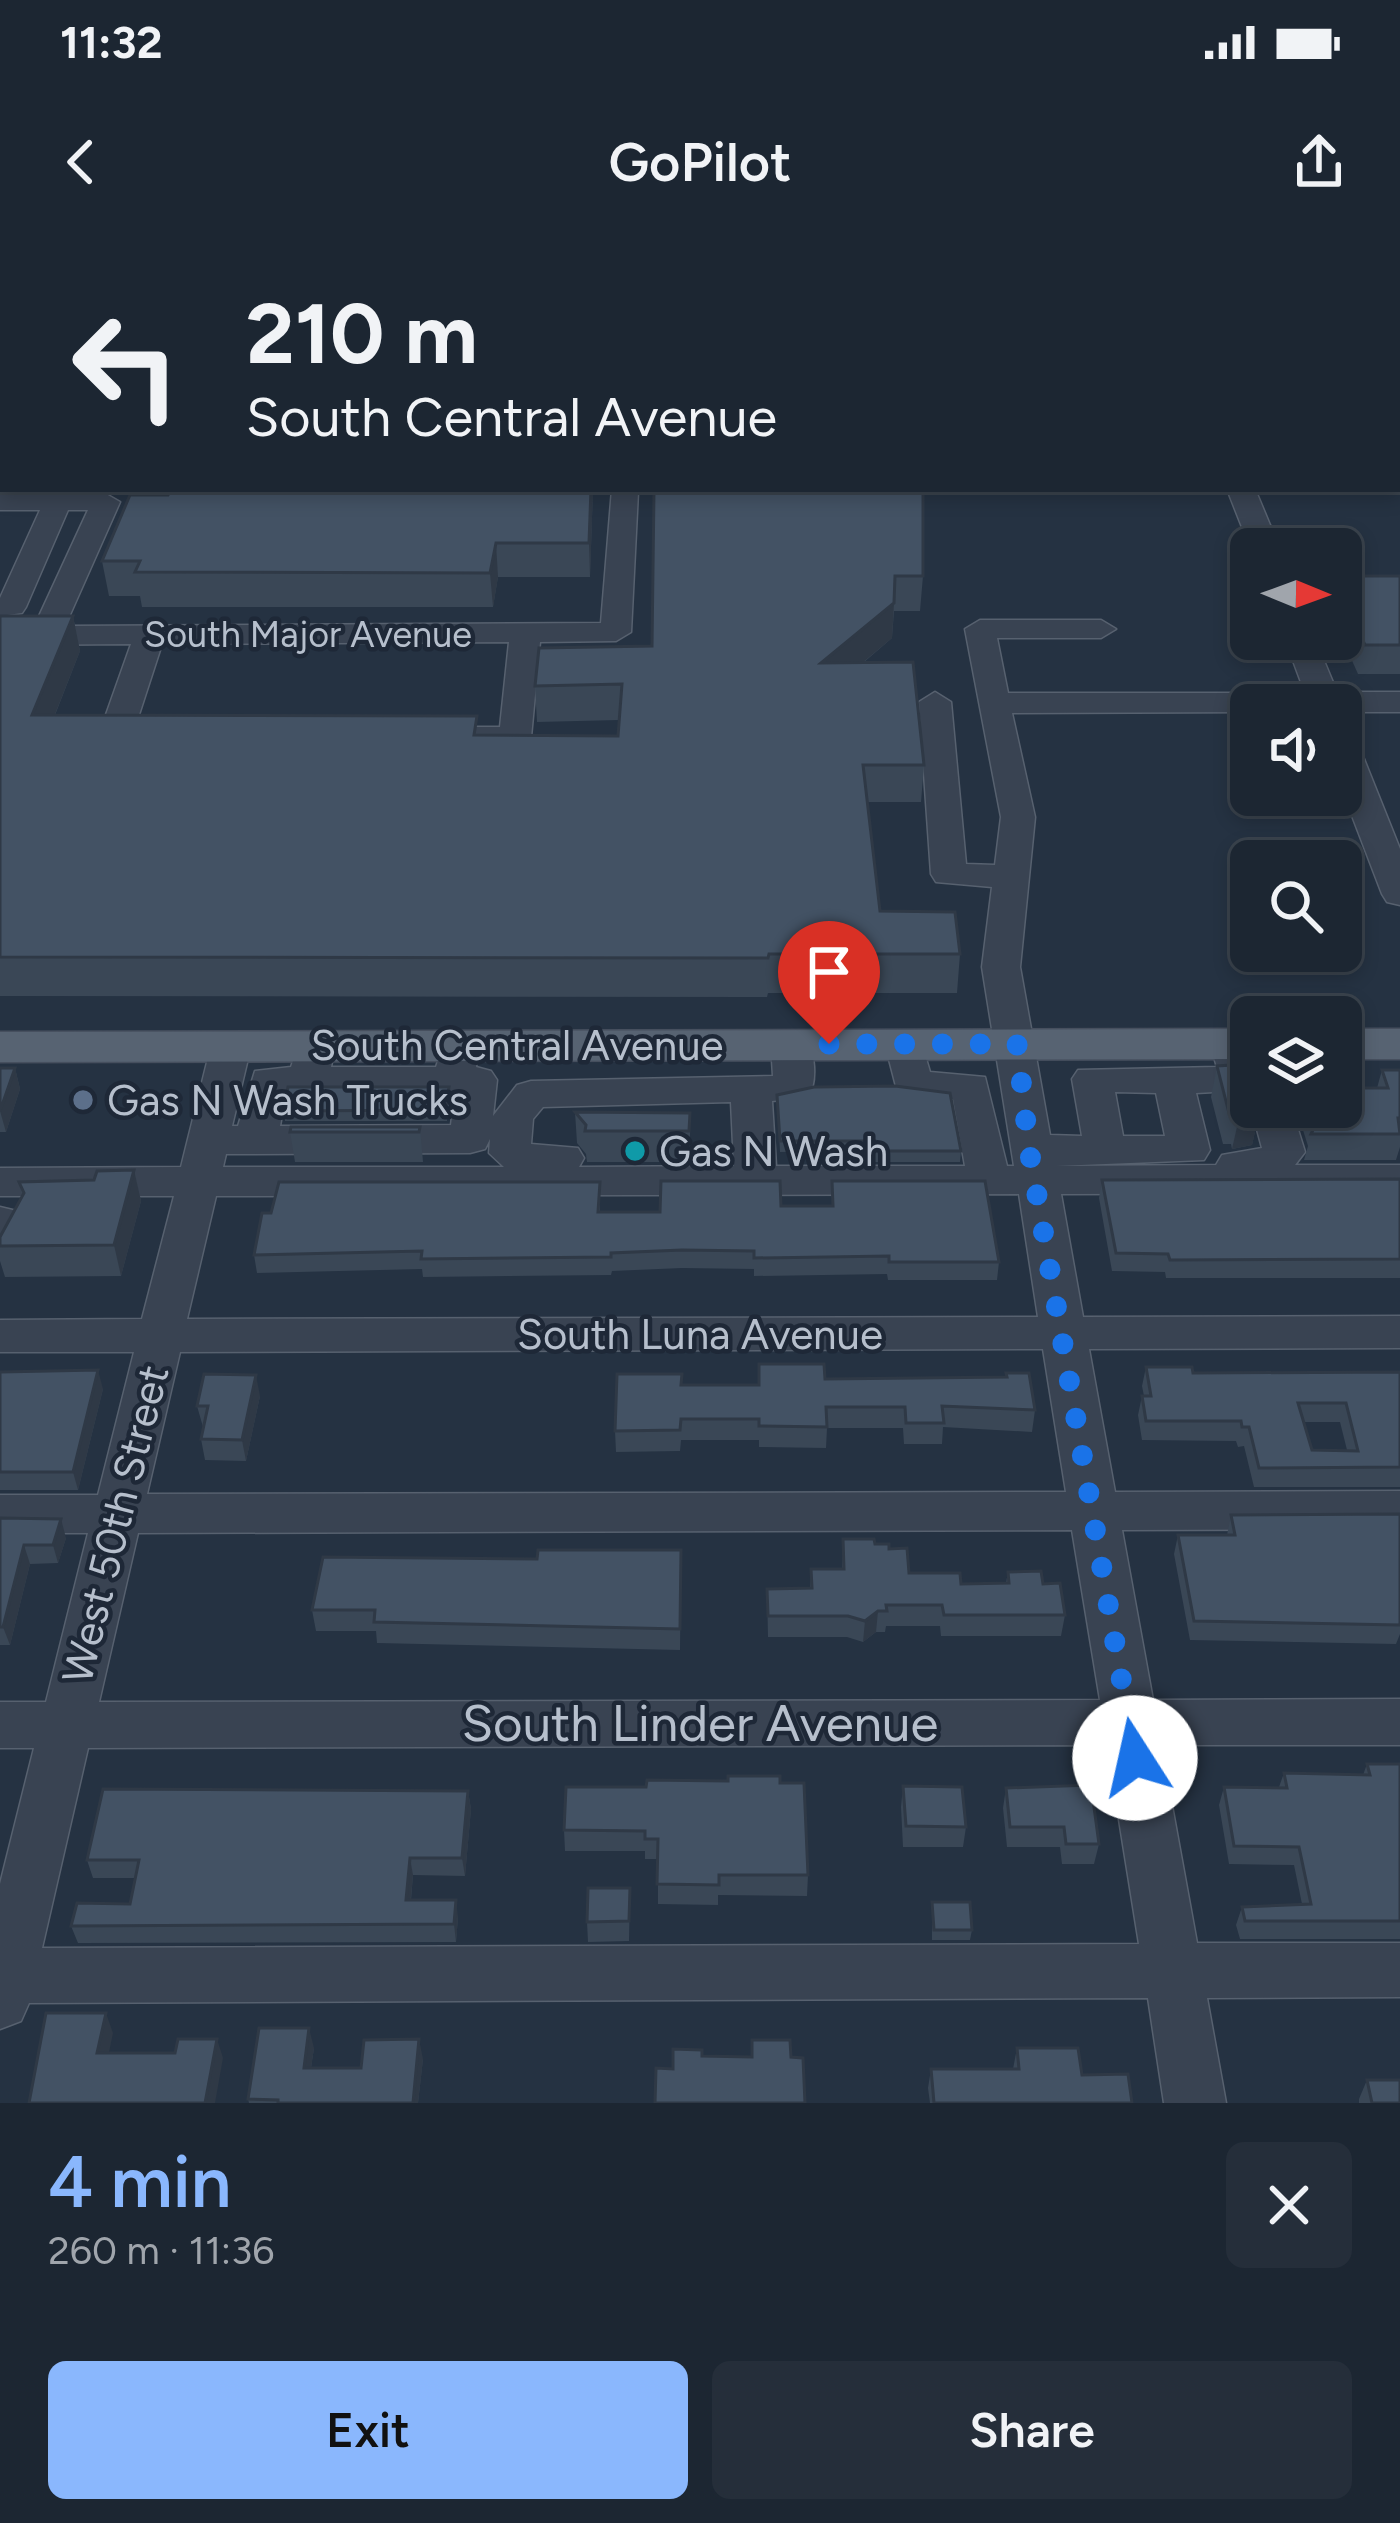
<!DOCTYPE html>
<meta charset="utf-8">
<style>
:root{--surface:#1c2632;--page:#252e3a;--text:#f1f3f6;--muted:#a0a5ac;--line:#3a434d;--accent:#8ab7fd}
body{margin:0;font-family:Figtree,sans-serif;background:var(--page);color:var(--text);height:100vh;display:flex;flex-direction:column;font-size:45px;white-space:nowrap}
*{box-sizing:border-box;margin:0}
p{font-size:39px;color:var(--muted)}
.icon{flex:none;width:66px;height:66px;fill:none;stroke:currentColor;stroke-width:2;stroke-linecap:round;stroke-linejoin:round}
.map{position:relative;height:1863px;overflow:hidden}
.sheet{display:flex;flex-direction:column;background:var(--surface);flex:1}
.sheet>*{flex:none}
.banner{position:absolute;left:0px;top:0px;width:1401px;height:252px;box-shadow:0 6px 18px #0003,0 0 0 3px var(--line);background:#1c2632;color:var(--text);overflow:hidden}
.needle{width:78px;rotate:91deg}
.controls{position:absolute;left:1230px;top:288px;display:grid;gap:24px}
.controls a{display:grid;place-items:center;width:132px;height:132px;border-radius:18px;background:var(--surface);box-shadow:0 6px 18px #0003,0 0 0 3px var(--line);font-size:60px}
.pin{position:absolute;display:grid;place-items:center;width:102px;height:102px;color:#fff;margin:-123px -51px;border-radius:50% 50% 50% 0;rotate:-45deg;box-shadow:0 0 12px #0007}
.pin .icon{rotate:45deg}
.me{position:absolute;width:132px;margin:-66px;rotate:350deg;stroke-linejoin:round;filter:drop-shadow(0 0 9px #0008)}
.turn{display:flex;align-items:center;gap:42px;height:252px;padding:0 48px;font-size:54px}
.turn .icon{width:156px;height:156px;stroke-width:2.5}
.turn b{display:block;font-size:84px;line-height:102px}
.round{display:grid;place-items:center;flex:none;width:126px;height:126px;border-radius:18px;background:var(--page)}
.headline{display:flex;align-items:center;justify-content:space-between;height:204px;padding:0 48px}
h1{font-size:72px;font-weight:600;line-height:90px;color:var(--accent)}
.cta{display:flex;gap:24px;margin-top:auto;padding:24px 48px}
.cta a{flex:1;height:138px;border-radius:18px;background:var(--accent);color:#111;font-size:48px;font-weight:600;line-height:138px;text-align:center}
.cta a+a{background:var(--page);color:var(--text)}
.status{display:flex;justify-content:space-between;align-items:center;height:84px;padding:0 60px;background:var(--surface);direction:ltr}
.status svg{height:33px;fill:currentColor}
header{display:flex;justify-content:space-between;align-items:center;height:156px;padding:0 48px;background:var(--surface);font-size:54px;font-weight:600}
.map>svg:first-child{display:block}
</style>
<div class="status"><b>11:32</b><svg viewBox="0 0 49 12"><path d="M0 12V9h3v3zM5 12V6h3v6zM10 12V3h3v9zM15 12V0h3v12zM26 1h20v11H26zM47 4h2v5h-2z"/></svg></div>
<header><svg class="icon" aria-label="back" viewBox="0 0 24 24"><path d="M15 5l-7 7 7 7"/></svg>GoPilot<svg class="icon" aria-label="share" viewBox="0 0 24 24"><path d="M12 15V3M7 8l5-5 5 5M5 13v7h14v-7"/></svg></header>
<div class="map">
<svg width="1400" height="1863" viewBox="0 0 1400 1863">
<rect width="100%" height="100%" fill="#253242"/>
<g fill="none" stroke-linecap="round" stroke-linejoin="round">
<defs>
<g id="minor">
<polygon points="542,0 567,0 569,3 544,3"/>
<rect x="0" y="25" width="3" height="14"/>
<rect x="1398" y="190" width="2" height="16"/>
<path d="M612 249 638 252 631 392 616 401 540 402 531 497 527 504 460 507 444 497 460 487H500L509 402 162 404 134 490 158 493 163 500C149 515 111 515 97 500L131 404 0 405V387H34L88 270H68L26 367 22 373 0 376V358L40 270H0V254H106L120 262 65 386 601 383Z"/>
<polygon points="1227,249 1255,249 1280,309 1251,310"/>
<path d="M980 380H1101L1116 389 1101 398H997L1008 453H1305L1285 399H1315L1337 452H1400V472H1341V465H1251V472L1012 473 1035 577 1020 727 1050 895 1082 896 1072 839 1078 830 1217 827 1210 804 1216 795 1230 792 1244 795 1251 809V850L1196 853 1210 910 1204 920 1056 926 1216 925 1222 915 1262 908 1251 867V866L1291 867 1305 912 1295 925H1400V953L1061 954 1083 1077 1400 1076V1108L1089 1109 1115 1252 1400 1251V1289L1122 1290 1153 1460 1400 1459V1505H1161L1197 1703H1400V1757L1207 1758 1226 1863H1164L1148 1758 29 1763 21 1781 0 1789V1644L34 1508H0V1462H46L88 1293H0V1255H98L134 1112H0V1080L142 1079 174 956H0V928L181 927 211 806 217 797 231 794 245 797 251 806 232 886H238L255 831 291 827 301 797 315 794 329 797 335 806 331 827H436L444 803 458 800 472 803 478 812 476 827 491 831 497 840 493 876 517 845 531 841 773 836 771 804 777 795 791 792 805 795C815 810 818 842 808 857L772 861 776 926H965L953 859 898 854 885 804 891 795 905 792 919 795 930 832 985 837 1007 926H1014L982 727 992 647 936 642 931 634 919 462 935 452 951 462 966 624 995 625 1001 577 965 389ZM1115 852 1156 853 1165 896H1123ZM286 853H455L451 885 280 886ZM731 862 734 926 579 927 584 918 578 908 531 904 533 879 543 867ZM490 899 489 913 504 927H223L226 914 470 913 485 909ZM1019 954 1038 1077 187 1079 216 956ZM1043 1109 1066 1252 147 1254 180 1112ZM1072 1290 1100 1460 99 1462 138 1293ZM1107 1505 1139 1704 42 1708 88 1508Z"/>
<polygon points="1341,494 1358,504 1400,609 1400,665 1387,662 1382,654 1341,547"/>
<polygon points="0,967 21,972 28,982 15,1010 0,1014"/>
</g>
<g id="major">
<polygon points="1251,789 1251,819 0,822 0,792"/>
<rect x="1341" y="789" width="59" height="30"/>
</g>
</defs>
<use href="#minor" stroke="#57616f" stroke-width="3"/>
<use href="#major" stroke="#464f5e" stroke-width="3"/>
<use href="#minor" fill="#394352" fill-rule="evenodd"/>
<use href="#major" fill="#576372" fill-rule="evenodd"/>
</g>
<g fill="#3a4756" fill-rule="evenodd">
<polygon points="0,0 375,0 374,3 3,3 3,22 1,22 0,15"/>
<polygon points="416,0 519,0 518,3 416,3"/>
<rect x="622" y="0" width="435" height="3"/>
<rect x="0" y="41" width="3" height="153"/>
<polygon points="171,249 593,249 590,337 498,337 493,367 142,367 140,356 109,356 102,321 168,255"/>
<polygon points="654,249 923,336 920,371 894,371 892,398 863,423 924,525 921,562 867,562 880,671 960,714 957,753 768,753 767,757 0,756 0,376 73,376 80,411 55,475 478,495 618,496 619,480 537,482 535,446 652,406"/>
<polygon points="1400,336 1400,434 1358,434 1341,396 1341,355"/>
<polygon points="1217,826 1259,874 1252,905 1232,909 1231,904 1223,904 1211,857"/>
<polygon points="0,828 15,828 20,849 6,892 0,892"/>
<polygon points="1382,830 1400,830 1400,907 1396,920 1304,920 1308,906 1298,874 1299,867 1341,867 1377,848"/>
<polygon points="449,847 450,857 447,881 285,881 284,871"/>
<polygon points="777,855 961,911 960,922 875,922 874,911 780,912"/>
<polygon points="575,872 690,873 690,922 587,922 586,914 577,903"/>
<polygon points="420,887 423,922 295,922 290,892"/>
<polygon points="134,930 141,961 121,1036 5,1037 0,1021 0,997 22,955 19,942 94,940"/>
<polygon points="1400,939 1400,1038 1166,1038 1165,1032 1112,1031 1099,958 1102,940"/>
<polygon points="832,941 999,1022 997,1040 888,1040 887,1034 754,1036 754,1029 682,1028 612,1031 611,1035 423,1037 422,1029 257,1033 254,1015 600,942 600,972 660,972 781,966 832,966"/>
<path d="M1146 1127 1193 1133 1400 1132V1247H1254L1244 1206 1238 1207 1236 1201 1142 1200 1138 1175 1142 1156H1144L1142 1146ZM1304 1182H1340L1347 1210H1312Z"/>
<polygon points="0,1132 103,1149 78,1250 0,1250"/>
<polygon points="825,1139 1035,1170 1032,1192 943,1187 942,1204 904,1204 903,1188 827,1188 826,1208 759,1207 759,1200 681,1200 680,1211 616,1212 615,1191 681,1145 758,1145"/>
<polygon points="260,1156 246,1221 205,1220 201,1199 203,1187 197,1166"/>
<polygon points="1400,1274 1400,1394 1396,1404 1190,1400 1174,1314 1178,1295 1227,1295 1231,1275"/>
<polygon points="0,1278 66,1298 58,1323 30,1324 10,1405 0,1405"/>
<polygon points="843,1299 875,1304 889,1309 909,1333 961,1344 1006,1343 1008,1332 1043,1344 1065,1375 1061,1396 941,1396 940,1386 886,1386 885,1392 876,1392 863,1402 847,1397 768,1397 767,1349 810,1348 811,1329 842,1329"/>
<polygon points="681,1310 680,1410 377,1403 376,1391 316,1391 312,1370 537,1319"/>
<polygon points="1367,1524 1400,1524 1400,1699 1240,1699 1236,1685 1242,1667 1302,1664 1294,1625 1229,1624 1219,1565 1224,1547 1279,1547 1284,1533 1363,1535"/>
<polygon points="780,1543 808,1635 807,1656 718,1655 718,1665 658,1664 658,1619 645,1619 645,1611 565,1611 564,1590 646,1547"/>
<polygon points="903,1546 966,1587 963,1607 903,1607 901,1567"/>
<polygon points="1006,1548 1099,1604 1094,1624 1062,1624 1060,1607 1007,1607 1003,1568"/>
<polygon points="468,1551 471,1569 465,1636 413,1635 411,1660 458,1677 456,1702 78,1703 71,1686 130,1664 135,1638 93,1638 87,1620"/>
<polygon points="630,1648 629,1701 588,1702 587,1682"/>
<polygon points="932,1662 972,1690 970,1700 932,1700"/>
<polygon points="314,1808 311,1828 361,1828 423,1819 418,1863 249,1863 248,1859"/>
<polygon points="1017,1808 1082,1835 1132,1863 930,1863 928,1848 931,1829 1013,1829"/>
<polygon points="1367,1840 1400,1863 1359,1863 1359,1859"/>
</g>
<g fill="#2f3946">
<polygon points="591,249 593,249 590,337 589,303"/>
<polygon points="496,303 498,337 493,367 490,333"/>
<polygon points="894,363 892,398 819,459 821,423"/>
<polygon points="73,376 80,411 40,512 32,475"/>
<polygon points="15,828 20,849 6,892 0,871"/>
<polygon points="1259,874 1252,905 1232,909 1239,878"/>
<polygon points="134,930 141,961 121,1036 114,1005"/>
<polygon points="98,1130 103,1149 78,1250 73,1232"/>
<polygon points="256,1135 260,1156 246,1221 242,1200"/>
<polygon points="61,1279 66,1298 58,1323 53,1305"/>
<polygon points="24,1305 30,1324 10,1405 3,1387"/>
<polygon points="878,1371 876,1392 863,1402 865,1381"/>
<polygon points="468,1551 471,1569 465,1636 462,1618"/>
<polygon points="410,1618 413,1635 409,1677 406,1660"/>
<polygon points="456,1660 458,1677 456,1702 454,1684"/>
<polygon points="106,1773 113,1793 105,1832 97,1813"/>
<polygon points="309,1788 314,1808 308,1847 304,1828"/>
<polygon points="217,1799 223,1818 215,1863 205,1863"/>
<polygon points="419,1799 423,1819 418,1863 413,1863"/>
</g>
<g fill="#435264" stroke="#2f3946" stroke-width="3" fill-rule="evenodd">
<polygon points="831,0 881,0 882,3 832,3"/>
<rect x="928" y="0" width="96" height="1"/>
<rect x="0" y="41" width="3" height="120"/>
<polygon points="171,249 591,249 589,303 496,303 490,333 135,332 140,321 102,321 130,255 168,255"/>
<polygon points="654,249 923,249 923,336 895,336 894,363 821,423 913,422 924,525 863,525 880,671 955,672 960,714 769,714 768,718 0,717 0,376 73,376 32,475 477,476 474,495 618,496 622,444 535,446 539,408 652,406"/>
<polygon points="1341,336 1400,336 1400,405 1365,405 1341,355"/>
<polygon points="1248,824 1251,839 1251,867 1257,867 1259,874 1239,878 1238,873 1229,873 1217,826"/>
<polygon points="0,828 15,828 0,871"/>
<polygon points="1382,830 1400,830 1400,878 1398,878 1400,894 1311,894 1316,884 1310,867 1341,867 1341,848 1388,848"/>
<polygon points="895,846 950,853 961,911 876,911 875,901 780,901 777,855 814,847"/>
<polygon points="288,847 449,847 446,870 284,871"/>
<polygon points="575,872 690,873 689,891 585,891 586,885"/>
<polygon points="291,887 420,887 419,892 290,892"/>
<polygon points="134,930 114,1005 0,1006 0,997 24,953 19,942 94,940 97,931"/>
<polygon points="1400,939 1400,1019 1170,1020 1168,1014 1116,1013 1102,940"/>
<polygon points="661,941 780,941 781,966 833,966 832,941 985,941 999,1022 889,1022 889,1016 754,1018 754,1011 682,1010 611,1013 611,1017 421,1019 422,1011 254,1015 262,973 271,973 279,942 600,942 598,972 660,972"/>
<polygon points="759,1124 824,1124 825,1139 1007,1137 1006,1133 1029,1133 1035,1170 942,1166 944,1183 906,1183 905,1167 826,1167 827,1187 759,1186 759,1179 681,1179 680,1190 615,1191 617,1134 682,1134 681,1145 759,1145"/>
<path d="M1146 1127H1192L1193 1133 1400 1132V1227L1259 1228 1249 1187H1242L1241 1181H1146L1142 1156H1151ZM1298 1163H1346L1358 1211 1312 1210Z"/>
<polygon points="98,1130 73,1232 0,1232 0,1132"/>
<polygon points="204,1134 256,1135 242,1200 201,1199 208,1166 197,1166"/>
<polygon points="1400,1274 1400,1385 1194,1381 1178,1295 1235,1295 1231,1275"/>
<polygon points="0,1278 61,1279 53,1305 24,1305 3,1387 0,1387"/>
<polygon points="843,1299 874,1299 875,1304 889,1304 889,1309 907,1308 909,1333 960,1333 961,1344 1009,1343 1008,1332 1041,1331 1043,1344 1060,1343 1065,1375 944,1375 942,1365 886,1365 887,1371 878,1371 865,1381 848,1376 768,1376 767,1349 812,1348 811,1329 844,1329"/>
<polygon points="538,1310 681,1310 680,1389 374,1382 375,1370 312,1370 323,1317 537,1319"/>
<polygon points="1367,1524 1400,1524 1400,1681 1245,1681 1242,1667 1311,1664 1299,1607 1234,1606 1224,1547 1287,1548 1284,1533 1370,1535"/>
<polygon points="728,1536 780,1536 780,1543 804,1543 808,1635 719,1635 719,1645 657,1644 658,1599 645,1599 645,1591 564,1590 566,1547 646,1547 647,1540 728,1541"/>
<polygon points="1091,1545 1099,1604 1066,1604 1064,1587 1010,1587 1006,1548"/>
<polygon points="903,1546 962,1547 966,1587 906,1586"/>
<polygon points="103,1549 468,1551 462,1618 410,1618 406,1660 456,1660 454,1684 71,1686 77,1663 130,1664 139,1620 87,1620"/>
<polygon points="588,1648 630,1648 629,1681 587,1682"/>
<polygon points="932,1662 970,1662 972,1690 934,1690"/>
<polygon points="46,1773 106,1773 97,1813 175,1813 178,1799 217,1799 205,1863 29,1863"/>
<polygon points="259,1788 309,1788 304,1828 361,1828 364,1800 419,1799 413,1863 278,1863 278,1860 248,1859"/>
<polygon points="752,1800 790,1800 791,1817 803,1818 805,1863 655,1863 656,1828 673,1829 673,1809 702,1810 702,1816 752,1817"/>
<polygon points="1017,1808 1078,1808 1082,1835 1128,1834 1132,1863 934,1863 931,1829 1019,1829"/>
<polygon points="1367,1840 1400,1840 1400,1863 1372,1863"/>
</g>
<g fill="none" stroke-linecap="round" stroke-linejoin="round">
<polyline stroke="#1a73e8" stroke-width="21" stroke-dasharray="0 37.8" points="829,804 1017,804 1029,909 1135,1518"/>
</g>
<circle fill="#5c6f8a" stroke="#1e2837" stroke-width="4.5" cx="83" cy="860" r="12"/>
<circle fill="#0f9aa8" stroke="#1e2837" stroke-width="4.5" cx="635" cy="911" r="12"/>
<g text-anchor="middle" stroke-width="9" stroke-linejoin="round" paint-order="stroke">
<g font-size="36" fill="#b6bfcc" stroke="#1e2837">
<text x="308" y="407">South Major Avenue</text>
</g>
<g font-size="42" fill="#b6bfcc" stroke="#1e2837">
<text x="517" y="820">South Central Avenue</text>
<text x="700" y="1109">South Luna Avenue</text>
<text transform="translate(115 1284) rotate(-76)" y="15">West 50th Street</text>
</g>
<g font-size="42" fill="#b6bfcc" stroke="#1e2837" text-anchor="start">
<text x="107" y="875">Gas N Wash Trucks</text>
<text x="659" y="926">Gas N Wash</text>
</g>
<g font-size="51" fill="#b6bfcc" stroke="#1e2837">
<text x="700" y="1501">South Linder Avenue</text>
</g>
</g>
</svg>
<div class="controls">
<a><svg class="needle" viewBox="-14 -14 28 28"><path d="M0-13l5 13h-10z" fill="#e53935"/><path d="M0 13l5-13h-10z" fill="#a0a5ac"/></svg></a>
<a><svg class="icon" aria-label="sound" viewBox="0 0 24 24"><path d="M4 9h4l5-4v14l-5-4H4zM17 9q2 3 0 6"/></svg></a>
<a><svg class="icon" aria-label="search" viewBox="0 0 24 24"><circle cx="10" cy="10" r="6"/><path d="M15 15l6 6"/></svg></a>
<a><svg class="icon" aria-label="layers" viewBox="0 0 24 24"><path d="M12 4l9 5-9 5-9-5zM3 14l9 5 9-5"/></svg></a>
</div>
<div class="pin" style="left:829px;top:804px;background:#d93025"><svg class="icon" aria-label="arrive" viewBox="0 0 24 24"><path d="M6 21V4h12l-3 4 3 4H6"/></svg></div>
<svg class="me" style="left:1135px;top:1518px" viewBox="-20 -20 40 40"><circle r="19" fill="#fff"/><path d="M0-13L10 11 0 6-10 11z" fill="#1a73e8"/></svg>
<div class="banner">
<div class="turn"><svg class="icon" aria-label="left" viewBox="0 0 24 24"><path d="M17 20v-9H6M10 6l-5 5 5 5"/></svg><div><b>210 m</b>South Central Avenue</div></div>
</div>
</div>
<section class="sheet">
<div class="headline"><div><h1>4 min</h1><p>260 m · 11:36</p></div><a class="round"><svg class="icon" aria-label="close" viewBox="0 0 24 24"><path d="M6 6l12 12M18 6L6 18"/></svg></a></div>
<div class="cta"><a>Exit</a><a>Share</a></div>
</section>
